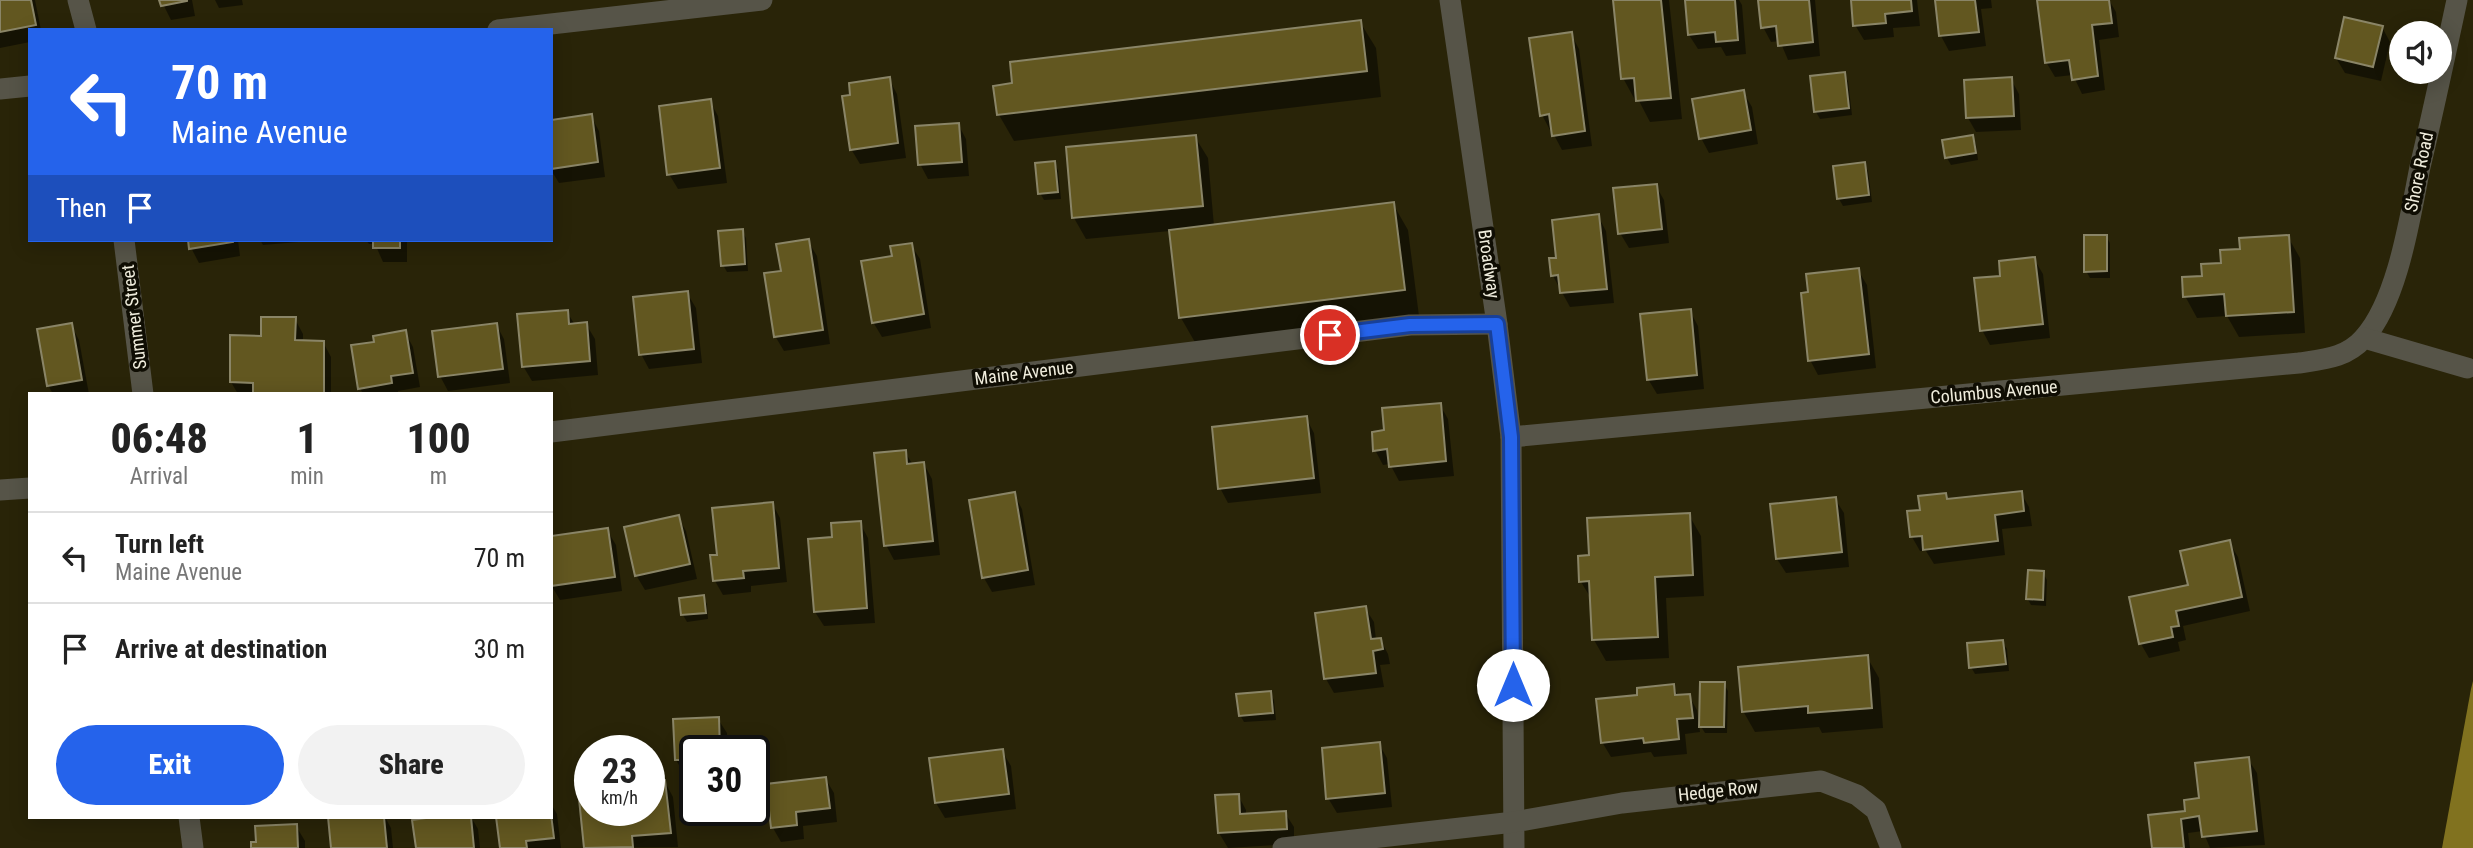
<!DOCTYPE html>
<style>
:root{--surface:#fff;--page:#f2f2f2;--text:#222;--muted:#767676;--line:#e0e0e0;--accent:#2563eb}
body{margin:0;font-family:"Roboto Condensed",sans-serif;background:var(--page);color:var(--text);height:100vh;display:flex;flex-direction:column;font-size:26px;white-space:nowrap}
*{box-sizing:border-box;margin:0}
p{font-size:23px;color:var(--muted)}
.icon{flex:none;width:38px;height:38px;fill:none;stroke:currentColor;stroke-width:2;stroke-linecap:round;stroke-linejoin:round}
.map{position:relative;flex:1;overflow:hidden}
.drawer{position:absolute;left:28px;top:392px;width:525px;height:427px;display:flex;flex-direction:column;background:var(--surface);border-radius:0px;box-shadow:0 4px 18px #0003}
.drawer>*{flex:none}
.guide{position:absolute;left:28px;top:28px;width:525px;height:214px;border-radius:0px;box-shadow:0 4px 18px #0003;background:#2563eb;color:#fff;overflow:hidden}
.tools{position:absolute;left:2389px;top:21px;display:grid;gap:14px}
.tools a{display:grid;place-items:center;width:63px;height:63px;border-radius:50%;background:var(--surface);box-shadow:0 4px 18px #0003;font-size:35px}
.speed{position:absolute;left:574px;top:735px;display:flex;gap:14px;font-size:35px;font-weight:700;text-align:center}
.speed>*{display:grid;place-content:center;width:91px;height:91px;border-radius:50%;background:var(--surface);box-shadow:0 4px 18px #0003;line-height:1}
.speed small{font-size:18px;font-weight:400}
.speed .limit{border:4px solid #111;border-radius:10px;background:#fff;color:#111}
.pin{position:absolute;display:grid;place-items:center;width:60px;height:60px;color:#fff;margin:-30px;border:4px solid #fff;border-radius:50%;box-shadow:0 2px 7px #0007}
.me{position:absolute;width:77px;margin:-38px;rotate:0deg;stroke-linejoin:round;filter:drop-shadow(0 0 5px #0008)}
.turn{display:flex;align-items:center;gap:24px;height:147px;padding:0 28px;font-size:32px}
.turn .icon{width:91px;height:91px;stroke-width:2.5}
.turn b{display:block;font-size:49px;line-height:60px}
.then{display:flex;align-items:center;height:66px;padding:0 28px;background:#0003;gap:14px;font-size:26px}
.eta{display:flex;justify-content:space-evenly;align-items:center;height:119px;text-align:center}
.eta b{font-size:42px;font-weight:800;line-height:49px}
.button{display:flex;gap:14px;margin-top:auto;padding:14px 28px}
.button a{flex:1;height:80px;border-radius:42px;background:var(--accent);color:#fff;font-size:28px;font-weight:800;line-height:80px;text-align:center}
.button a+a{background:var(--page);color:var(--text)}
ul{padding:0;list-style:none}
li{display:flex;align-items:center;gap:21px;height:91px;padding:0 28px;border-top:2px solid var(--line)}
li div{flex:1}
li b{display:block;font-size:26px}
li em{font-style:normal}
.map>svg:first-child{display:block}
</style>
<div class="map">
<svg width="2473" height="848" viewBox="0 0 2473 848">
<rect width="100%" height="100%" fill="#292408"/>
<polygon fill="#81721f" points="2473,681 2473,848 2442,848 2471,689"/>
<g fill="#0007">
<polygon points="0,0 35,0 41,30 30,30 30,42 0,48"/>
<polygon points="161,0 192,0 195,16 171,20"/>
<polygon points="215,0 242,0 243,5 219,8"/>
<polygon points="1615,0 1669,0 1682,119 1650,122 1638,99 1635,100 1623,78"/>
<polygon points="1686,0 1739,0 1742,5 1746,54 1726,56 1721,47 1698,49 1689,35"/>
<polygon points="1760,0 1815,0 1820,56 1788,60 1780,41 1771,42 1763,27"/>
<polygon points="1853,0 1917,0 1920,26 1893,28 1894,37 1864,40 1855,25"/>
<polygon points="1937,0 1991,0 1992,8 1981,9 1986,46 1949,51 1941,36"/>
<polygon points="2044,0 2109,0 2116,12 2119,37 2099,40 2105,90 2082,94 2073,75 2055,77 2046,62"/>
<polygon points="1360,22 1376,48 1381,97 1014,141 999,115"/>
<polygon points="2382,27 2390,42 2381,81 2345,73 2336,58"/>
<polygon points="1571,34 1579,49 1592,146 1562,150 1554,135 1553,129 1550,130 1542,115"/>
<polygon points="1844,74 1848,81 1852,115 1820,119 1816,112 1812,78"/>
<polygon points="889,79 897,94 906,158 860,164 851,149"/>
<polygon points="2011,79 2019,94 2021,130 1976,132 1968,118"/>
<polygon points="1743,92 1752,107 1758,144 1709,153 1701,138"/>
<polygon points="710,101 718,116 727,183 678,189 669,174"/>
<polygon points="591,116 599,131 605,177 559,183 551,170 551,121"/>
<polygon points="958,124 966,139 969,176 928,179 920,164"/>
<polygon points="1195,137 1208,158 1214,226 1393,204 1408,230 1419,316 1196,344 1181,318 1170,231 1086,239 1074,218"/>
<polygon points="1972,137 1976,144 1978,160 1951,165 1947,158"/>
<polygon points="1054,163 1058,170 1061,199 1044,200 1040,193"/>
<polygon points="1864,164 1868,171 1872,202 1843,206 1839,199"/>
<polygon points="1656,186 1664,200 1669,243 1629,248 1620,233"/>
<polygon points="1598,216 1606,231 1614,303 1570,307 1553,276 1558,260"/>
<polygon points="742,231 746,238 748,271 727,272 723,265"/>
<polygon points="2106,236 2110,243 2110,278 2090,278 2086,271"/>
<polygon points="2288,237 2300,258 2305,333 2239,337 2227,316 2197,318 2185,296 2204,277 2242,251"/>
<polygon points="187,240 238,240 240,256 199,263"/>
<polygon points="260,240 322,240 263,245"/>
<polygon points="366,240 407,240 407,262 383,262 375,244 369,244"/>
<polygon points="808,241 817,256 830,344 784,351 775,336 783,272"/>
<polygon points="911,245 920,259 931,328 882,337 873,322 894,257"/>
<polygon points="2034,259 2043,274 2050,338 1990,345 1982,330 2002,277"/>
<polygon points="1858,270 1867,285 1876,368 1818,375 1810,360"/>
<polygon points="687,293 696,308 702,363 649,369 641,354"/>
<polygon points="1690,311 1698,326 1704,389 1657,394 1648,379"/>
<polygon points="567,312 575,325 586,324 595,339 598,375 532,381 523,366"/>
<polygon points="295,319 303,334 303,342 323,342 331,357 331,394 238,394 231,382 262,338"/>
<polygon points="496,324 504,339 510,383 448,391 440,376"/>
<polygon points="71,325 79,340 89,394 53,394 48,385"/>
<polygon points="405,332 413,347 420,387 398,391 398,394 363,394 360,388 376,343"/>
<polygon points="1440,405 1448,419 1454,476 1399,481 1390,464 1383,465 1375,450 1385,432"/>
<polygon points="1306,418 1314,433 1321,493 1228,503 1220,488"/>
<polygon points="905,452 913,465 924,464 932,479 940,555 894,560 886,545"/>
<polygon points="2021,493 2029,507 2032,526 2002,529 2005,555 1934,564 1926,551 1920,551 1912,537 1922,511 1945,495 1948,500"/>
<polygon points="1014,494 1022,509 1035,585 992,592 984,578 971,502"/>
<polygon points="1835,499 1844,513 1849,567 1786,573 1777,559"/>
<polygon points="772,503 780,518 787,582 751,586 751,592 723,595 715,581 719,556"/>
<polygon points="1689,515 1701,536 1704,596 1666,598 1669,658 1606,661 1594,640 1592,600 1581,582"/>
<polygon points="678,517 686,531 697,579 645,590 636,575"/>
<polygon points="860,523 868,538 875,623 824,626 815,612 834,539"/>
<polygon points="607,530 616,545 622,591 560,600 551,585"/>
<polygon points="2229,542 2238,557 2250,611 2183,626 2186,640 2178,642 2180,651 2149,658 2141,644"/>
<polygon points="2043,573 2047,580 2046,606 2031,605 2027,598"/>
<polygon points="703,597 707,604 708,619 687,622 683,615"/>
<polygon points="1365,608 1374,622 1376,640 1380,639 1388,654 1390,664 1380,665 1384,687 1334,693 1326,679 1317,615"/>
<polygon points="2002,642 2007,649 2009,671 1975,674 1971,667"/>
<polygon points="1867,657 1879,678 1883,728 1822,733 1819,727 1755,732 1743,711"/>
<polygon points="1724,684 1728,691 1727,733 1705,733 1700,725"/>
<polygon points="1673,686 1679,697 1689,696 1697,710 1700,732 1685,734 1687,754 1654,757 1651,752 1611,757 1602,742 1639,696"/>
<polygon points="1270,693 1274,700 1276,720 1244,722 1240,715"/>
<polygon points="718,719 727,733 727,751 695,751 695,774 685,775 676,760"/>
<polygon points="1379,744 1387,758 1392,807 1337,813 1328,798"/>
<polygon points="1002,751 1011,766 1016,809 945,818 936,803 931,759"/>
<polygon points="2248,759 2257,773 2265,845 2210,848 2203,831 2188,833 2190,848 2154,848 2187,812"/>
<polygon points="825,778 834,793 837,822 803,826 804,839 781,842 773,828"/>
<polygon points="665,782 673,797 678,847 586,848 580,791 590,810 649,810"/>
<polygon points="1238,795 1246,810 1246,815 1285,813 1294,827 1294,844 1228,848 1219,833 1217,797"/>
<polygon points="551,804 557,814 561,848 502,848 551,817"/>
<polygon points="330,817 385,817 391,828 393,848 333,848"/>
<polygon points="471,817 478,829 480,848 418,848"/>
<polygon points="296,826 305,841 305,848 253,848"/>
</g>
<g fill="#625720" stroke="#8a8567" stroke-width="2">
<polygon points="0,0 31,0 36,25 0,32"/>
<polygon points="159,0 187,0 187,1 161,6"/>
<polygon points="1613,0 1661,0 1671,98 1636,101 1634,78 1621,79"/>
<polygon points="1685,0 1735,0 1738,40 1716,42 1715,32 1688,35"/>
<polygon points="1758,0 1809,0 1813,42 1778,46 1776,26 1761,28"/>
<polygon points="1851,0 1911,0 1912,11 1885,14 1886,23 1853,26"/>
<polygon points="1935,0 1975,0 1979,32 1939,36"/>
<polygon points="2037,0 2109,0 2112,23 2092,25 2098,76 2072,80 2069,60 2045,63"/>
<polygon points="2344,17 2383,26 2373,67 2335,58"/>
<polygon points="1361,20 1367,71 997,115 993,86 1012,83 1010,62"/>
<polygon points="1572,32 1585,131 1552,136 1549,114 1540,116 1529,38"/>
<polygon points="1845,72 1849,108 1814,112 1810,76"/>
<polygon points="890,77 898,143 850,150 842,96 850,95 849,83"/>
<polygon points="2012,77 2014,116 1966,118 1964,80"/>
<polygon points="1744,90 1751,130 1699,139 1692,99"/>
<polygon points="711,99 720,168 667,175 659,106"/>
<polygon points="592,114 598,162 551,169 551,120"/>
<polygon points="959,123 962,162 918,165 915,126"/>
<polygon points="1196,135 1203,206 1072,218 1066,147"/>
<polygon points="1973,135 1976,153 1945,158 1942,140"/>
<polygon points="1055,161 1058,192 1038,194 1035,163"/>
<polygon points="1865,162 1869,195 1837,199 1833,166"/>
<polygon points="1657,184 1662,229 1618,234 1613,188"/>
<polygon points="1394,202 1405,290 1179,318 1169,230"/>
<polygon points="1599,214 1607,289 1560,293 1558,275 1551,276 1549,258 1556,258 1552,220"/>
<polygon points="743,229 745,264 721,266 718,231"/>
<polygon points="2084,235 2107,235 2107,271 2084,272"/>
<polygon points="2289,235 2294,312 2226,316 2224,294 2183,297 2182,277 2202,276 2201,264 2221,263 2220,250 2240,249 2239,238"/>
<polygon points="809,239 823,330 774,337 764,273 781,271 776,244"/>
<polygon points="188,240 233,240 233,242 189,249"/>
<rect x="373" y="240" width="27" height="8"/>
<polygon points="912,243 924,314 872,323 861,261 892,256 890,246"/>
<polygon points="2035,257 2043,324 1980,331 1974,278 2000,276 1999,261"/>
<polygon points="1859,268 1869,354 1808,361 1801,293 1808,292 1806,274"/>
<polygon points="688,291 694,349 639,355 633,297"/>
<polygon points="1691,309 1697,375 1647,380 1640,314"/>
<polygon points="568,310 569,324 587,322 590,361 522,367 517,314"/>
<polygon points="261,317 296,317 295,340 324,341 324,394 253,394 253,383 230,382 230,335 261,336"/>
<polygon points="72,323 82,380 47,386 37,329"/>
<polygon points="497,323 503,369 438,377 432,331"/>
<polygon points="406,330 413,373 391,376 392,383 358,389 351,345 374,342 373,336"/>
<polygon points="1441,403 1446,461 1389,467 1387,449 1373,451 1372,432 1384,430 1382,408"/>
<polygon points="1307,416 1314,478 1218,489 1212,427"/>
<polygon points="906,450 907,464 924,462 933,541 884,546 874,453"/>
<polygon points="2022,491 2024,511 1995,515 1998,541 1923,550 1922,536 1910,537 1907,511 1920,510 1918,496 1946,493 1947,499"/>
<polygon points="1015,492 1028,570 982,578 969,500"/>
<polygon points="1836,497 1842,552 1776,559 1770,504"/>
<polygon points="773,502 779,568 743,571 744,578 713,581 710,555 717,555 712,508"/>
<polygon points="1690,513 1693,575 1655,577 1658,637 1592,640 1589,581 1579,582 1578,556 1589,555 1587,518"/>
<polygon points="679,515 690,564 635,576 624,527"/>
<polygon points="861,521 867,608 814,612 808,539 832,537 831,523"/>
<polygon points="608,528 615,577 551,586 551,536"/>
<polygon points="2230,540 2242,597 2176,611 2179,626 2171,627 2173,637 2139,644 2129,597 2188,585 2180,551"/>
<polygon points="2028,570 2044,571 2043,600 2026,599"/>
<polygon points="704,595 706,613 681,615 679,598"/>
<polygon points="1366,606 1371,639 1381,638 1383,649 1373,651 1376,673 1324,679 1315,613"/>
<polygon points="2003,640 2006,664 1969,668 1967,643"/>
<polygon points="1868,655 1872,708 1808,713 1808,706 1742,712 1738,667"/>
<polygon points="1700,682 1725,682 1724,727 1699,727"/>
<polygon points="1674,684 1675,695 1690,694 1693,718 1677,719 1679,739 1644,743 1643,738 1601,743 1596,699 1637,695 1637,688"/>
<polygon points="1271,691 1273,713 1239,716 1236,694"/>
<polygon points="719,717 720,751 695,751 695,760 675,760 673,719"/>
<polygon points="1380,742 1385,793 1326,799 1322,748"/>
<polygon points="1003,749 1009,794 935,803 929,758"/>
<polygon points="2249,757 2257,831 2202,837 2199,816 2181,819 2184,848 2152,848 2148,815 2185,811 2184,800 2199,798 2195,763"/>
<polygon points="826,777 830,808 796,812 797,825 771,828 766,784"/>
<polygon points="665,780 671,833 632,836 633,847 584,848 578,789 590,788 590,810 649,810 649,782"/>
<polygon points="1239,794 1240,814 1286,811 1287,829 1218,833 1215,795"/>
<polygon points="551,814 554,838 526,841 527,848 500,848 496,817 551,817"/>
<polygon points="328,817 384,817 387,848 331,848"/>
<polygon points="433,817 471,817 474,848 416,848 412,820"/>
<polygon points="297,824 298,848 251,848 251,842 256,842 255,826"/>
</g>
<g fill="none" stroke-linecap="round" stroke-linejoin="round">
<g stroke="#565448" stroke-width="21">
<polyline points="78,0 86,30"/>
<polyline points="1450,0 1497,324 1511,437 1514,848"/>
<polyline points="498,30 762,0"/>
<polyline points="0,89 30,86"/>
<polyline points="124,240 143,394"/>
<path d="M2364 338C2398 300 2410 217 2420 167 2433 112 2445 56 2457 0"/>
<polyline points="551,432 1410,325 1497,324"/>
<path d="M1511 437 2299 363C2325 359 2346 358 2364 338L2467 368"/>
<polyline points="0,490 30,488"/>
<polyline points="189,817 193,848"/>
<polyline points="1283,848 1514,822 1622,803 1821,781 1857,795 1876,810 1891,848"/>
</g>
</g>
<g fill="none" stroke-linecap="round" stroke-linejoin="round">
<defs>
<polyline id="route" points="1330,335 1410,325 1497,324 1511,437 1513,685"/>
</defs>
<use href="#route" stroke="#184099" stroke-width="18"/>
<use href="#route" stroke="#2563eb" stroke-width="12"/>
</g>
<g text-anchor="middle" stroke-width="7" stroke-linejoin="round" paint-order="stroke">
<g font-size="18" fill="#efecdc" stroke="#0f0d03">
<text transform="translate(2419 172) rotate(-78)" y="6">Shore Road</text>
<text transform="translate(1489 264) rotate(82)" y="6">Broadway</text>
<text transform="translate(134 317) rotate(-97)" y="6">Summer Street</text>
<text transform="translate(1024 373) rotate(-7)" y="6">Maine Avenue</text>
<text transform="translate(1994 392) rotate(-5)" y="6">Columbus Avenue</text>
<text transform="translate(1718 791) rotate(-6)" y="6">Hedge Row</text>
</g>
</g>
</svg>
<div class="tools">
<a><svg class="icon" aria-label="sound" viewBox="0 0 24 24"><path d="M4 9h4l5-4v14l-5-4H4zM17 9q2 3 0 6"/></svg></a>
</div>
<div class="speed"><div>23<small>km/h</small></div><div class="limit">30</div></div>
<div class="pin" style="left:1330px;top:335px;background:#d93025"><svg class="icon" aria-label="arrive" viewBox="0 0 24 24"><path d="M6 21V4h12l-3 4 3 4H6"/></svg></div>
<svg class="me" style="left:1513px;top:685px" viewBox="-20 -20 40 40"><circle r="19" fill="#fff"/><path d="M0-13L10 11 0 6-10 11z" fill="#2563eb"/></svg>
<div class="guide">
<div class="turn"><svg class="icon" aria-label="left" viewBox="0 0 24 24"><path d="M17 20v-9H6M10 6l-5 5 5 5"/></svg><div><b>70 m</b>Maine Avenue</div></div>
<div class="then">Then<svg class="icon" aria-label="arrive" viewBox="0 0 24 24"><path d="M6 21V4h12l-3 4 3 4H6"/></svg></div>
</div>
<section class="drawer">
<div class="eta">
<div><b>06:48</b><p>Arrival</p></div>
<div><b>1</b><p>min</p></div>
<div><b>100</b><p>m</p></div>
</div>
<ul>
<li><svg class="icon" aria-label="left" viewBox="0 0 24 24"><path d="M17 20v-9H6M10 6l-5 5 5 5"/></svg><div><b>Turn left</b><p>Maine Avenue</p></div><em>70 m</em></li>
<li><svg class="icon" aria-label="arrive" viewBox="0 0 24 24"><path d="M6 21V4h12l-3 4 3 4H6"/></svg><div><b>Arrive at destination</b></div><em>30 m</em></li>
</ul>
<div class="button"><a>Exit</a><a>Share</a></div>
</section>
</div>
